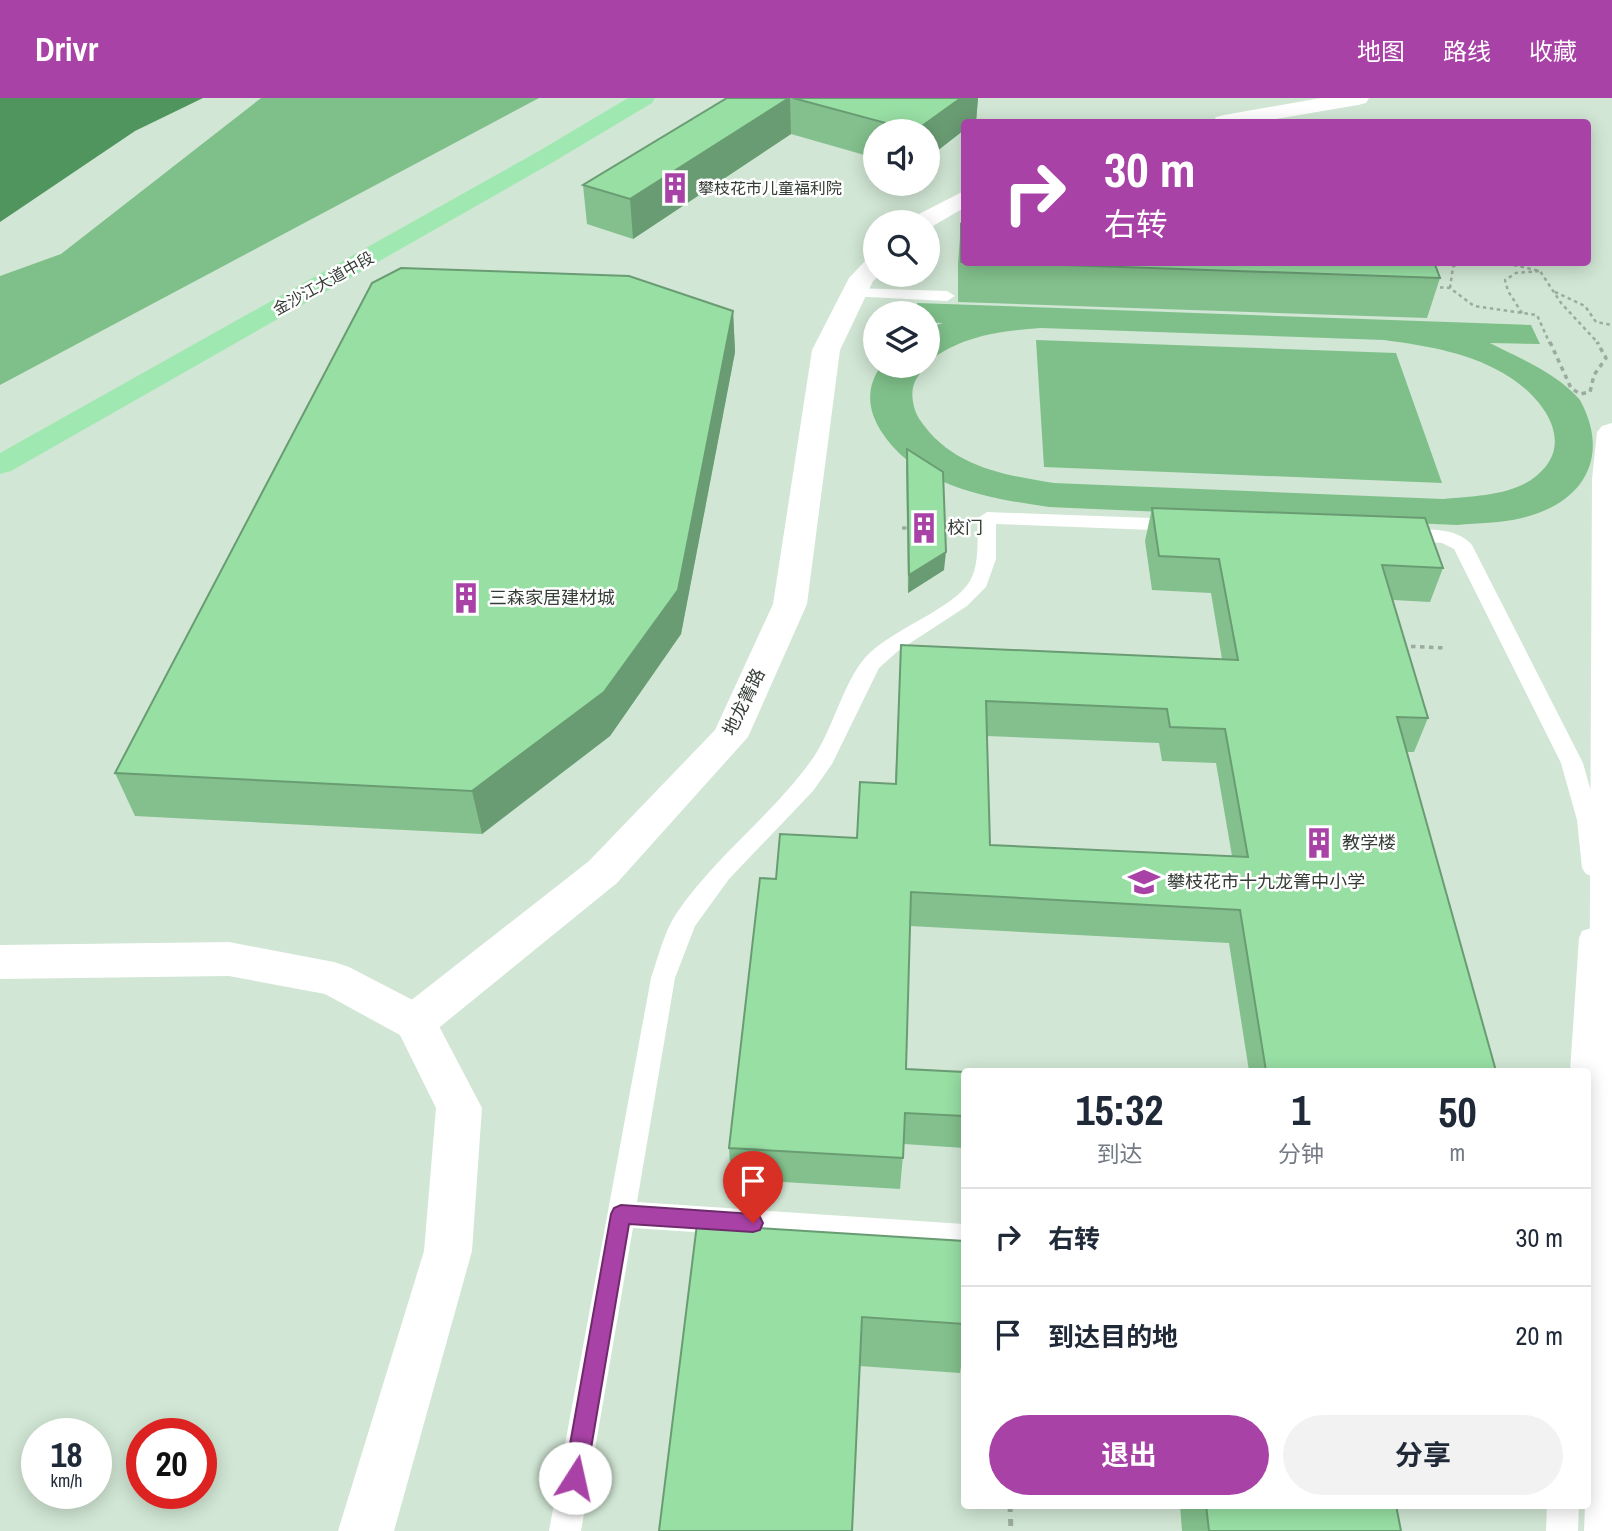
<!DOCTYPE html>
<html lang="zh">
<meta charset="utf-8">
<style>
:root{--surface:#fff;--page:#f2f2f3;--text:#1f2937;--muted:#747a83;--line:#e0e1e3;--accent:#a942a6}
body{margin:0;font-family:"Archivo Narrow","Noto Sans SC",sans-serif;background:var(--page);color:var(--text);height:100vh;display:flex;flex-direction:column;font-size:26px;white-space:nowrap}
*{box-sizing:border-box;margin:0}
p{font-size:23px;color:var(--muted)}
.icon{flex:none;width:38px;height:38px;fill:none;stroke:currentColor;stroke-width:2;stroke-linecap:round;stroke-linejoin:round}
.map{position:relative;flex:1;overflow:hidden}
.sheet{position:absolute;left:961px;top:970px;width:630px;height:441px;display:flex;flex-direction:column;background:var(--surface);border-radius:7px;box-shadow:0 4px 18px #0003}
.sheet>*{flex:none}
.guide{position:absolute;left:961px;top:21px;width:630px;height:147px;border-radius:7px;box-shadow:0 4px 18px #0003;background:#a942a6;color:#fff;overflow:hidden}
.controls{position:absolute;left:863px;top:21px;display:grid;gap:14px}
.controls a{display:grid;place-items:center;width:77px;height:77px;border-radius:50%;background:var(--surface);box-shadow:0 4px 18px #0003;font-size:35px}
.speed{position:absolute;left:21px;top:1320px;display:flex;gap:14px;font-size:35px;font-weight:700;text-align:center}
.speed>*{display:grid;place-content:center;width:91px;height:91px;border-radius:50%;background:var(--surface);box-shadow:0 4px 18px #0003;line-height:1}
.speed small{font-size:18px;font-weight:400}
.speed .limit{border:10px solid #d22;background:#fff;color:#111}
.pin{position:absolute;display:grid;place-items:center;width:60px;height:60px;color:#fff;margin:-72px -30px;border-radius:50% 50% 50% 0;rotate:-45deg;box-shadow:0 0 7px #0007}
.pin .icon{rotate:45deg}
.me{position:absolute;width:77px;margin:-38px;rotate:10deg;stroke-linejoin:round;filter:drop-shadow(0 0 5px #0008)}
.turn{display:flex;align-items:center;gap:24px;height:147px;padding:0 28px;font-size:32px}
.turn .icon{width:91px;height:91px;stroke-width:2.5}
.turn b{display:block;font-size:49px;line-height:60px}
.eta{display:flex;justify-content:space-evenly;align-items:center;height:119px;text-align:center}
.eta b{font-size:42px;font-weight:700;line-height:49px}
.primary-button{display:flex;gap:14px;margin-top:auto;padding:14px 28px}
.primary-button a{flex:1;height:80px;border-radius:42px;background:var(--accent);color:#fff;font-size:28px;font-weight:700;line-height:80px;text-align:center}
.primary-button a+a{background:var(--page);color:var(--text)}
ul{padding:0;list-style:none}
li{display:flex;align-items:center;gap:21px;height:98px;padding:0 28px;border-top:2px solid var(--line)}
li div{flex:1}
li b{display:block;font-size:26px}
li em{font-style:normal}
header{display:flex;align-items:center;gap:42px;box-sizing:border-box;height:98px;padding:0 35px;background:var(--accent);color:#fff}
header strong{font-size:33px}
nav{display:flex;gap:38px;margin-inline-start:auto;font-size:24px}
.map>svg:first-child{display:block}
</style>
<header>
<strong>Drivr</strong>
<nav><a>地图</a><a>路线</a><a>收藏</a></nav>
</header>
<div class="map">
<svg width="1612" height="1433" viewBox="0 0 1612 1433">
<rect width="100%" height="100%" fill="#d1e6d4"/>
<g fill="#7fc08a">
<polygon points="261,0 539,0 0,287 0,178 61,156"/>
<path d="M917 205 1531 227 1540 246 1490 245C1521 261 1557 275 1580 302 1612 361 1581 406 1522 420 1501 425 1478 425 1457 427L1049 409C987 400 917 389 881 333 867 311 866 289 881 268H925C922 273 916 280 914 286 910 297 914 314 920 322 951 368 1002 377 1054 385L1443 401C1472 398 1506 398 1531 382 1578 350 1547 304 1511 280 1473 255 1428 248 1384 242L1041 230C999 233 961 238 928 264V230L943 225 928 224V215H917Z"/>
<polygon points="1036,242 1396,255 1442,385 1044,369"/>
</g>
<polygon fill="#51955e" points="0,0 203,0 135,33 0,124"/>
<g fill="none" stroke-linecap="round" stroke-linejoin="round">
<g stroke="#9bac9e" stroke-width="2.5" stroke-dasharray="3.5 3.5" stroke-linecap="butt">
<polyline points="1500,164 1540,173 1561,205 1599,246"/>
<polyline points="1433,189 1450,190 1474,208 1537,217 1550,246"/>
<polyline points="1450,190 1453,169 1459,164"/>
<polyline points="1555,194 1585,208 1596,224 1612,227"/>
<polyline points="1522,215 1508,193 1505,182 1516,175 1540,173"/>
</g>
<g stroke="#9bac9e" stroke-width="3.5" stroke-dasharray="4.5 4.5" stroke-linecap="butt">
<polyline points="1550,244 1571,290 1580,296 1590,294 1594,277 1606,260 1597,244"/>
<polyline points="902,430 912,430"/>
<polyline points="1402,548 1446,550"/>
</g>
<polyline stroke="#9bac9e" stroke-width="5" stroke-dasharray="7 7" stroke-linecap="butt" points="1010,1407 1011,1433"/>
<g fill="#fff" fill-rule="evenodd">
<polygon points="854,190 947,193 955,198 947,203 848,198 846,195"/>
<path d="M987 414 1179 421 1188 427 1179 433 996 426V461L986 489 967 508 898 553 879 570 832 666 813 693 729 781 695 828 675 880 637 1104 964 1126V1152L633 1130 581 1433H549L651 880C658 860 664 834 676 816 715 758 773 717 813 660 832 633 843 586 864 561 888 532 953 512 970 483 980 465 977 439 978 420Z"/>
<path d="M1403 431C1425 432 1456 428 1472 447L1583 665 1599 722 1606 770 1602 776 1594 779 1586 776 1582 770 1577 722 1561 665 1454 451 1442 445 1396 441 1394 437Z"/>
<polygon points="1591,830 1600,833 1603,840 1596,973 1592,981 1587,983 1587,973 1570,973 1579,840 1582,833"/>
<polygon points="1547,1407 1579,1407 1578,1433 1546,1433"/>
</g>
<g fill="#fff" fill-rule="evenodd">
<polygon points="1321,0 1369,0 1366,5 1358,7 1258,24 1213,24 1216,19 1224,17"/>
<polygon points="964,93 964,110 931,129 928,130 928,124 910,124 913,119"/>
<polygon points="875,159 875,177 880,177 873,183 840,252 807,506 748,639 617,785 430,937 415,942 400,937 393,924 400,911 589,763 715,632 773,506 812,252 849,180 866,162"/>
</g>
<polygon fill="#fff" fill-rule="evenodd" points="229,844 334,864 349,869 430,911 482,1010 472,1153 394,1433 338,1433 424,1153 436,1010 400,937 325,896 229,878 0,881 0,847"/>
<polygon fill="#fff" fill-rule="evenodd" points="1612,325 1612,1433 1584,1433 1585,1407 1587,1407 1592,381 1597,334 1602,328"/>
<polygon fill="#a0e8b1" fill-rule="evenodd" points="628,0 655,0 652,5 555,63 11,373 0,376 0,355 539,53"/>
</g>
<g fill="#83c08d" fill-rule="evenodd">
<polygon points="727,0 978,0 976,24 964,24 964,32 928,60 928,33 875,33 875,60 791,36 633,141 587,126 583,87"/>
<polygon points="961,126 1440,180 1427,220 958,204 958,166"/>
<polygon points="733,213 735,254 681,536 610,638 482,736 135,718 115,675"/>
<polygon points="907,351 944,472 908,495 906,369"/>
<path d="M1152 410 1443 470 1430 504 1393 502 1428 620 1414 654H1407L1496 973H1249L1229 845 910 828 906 971 964 974V1050L904 1046 900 1091 731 1081 729 1050 776 781 857 740 895 686 901 547 1222 561 1211 495 1152 492 1145 443ZM987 638 1159 645 1162 663 1216 665 1232 758 990 747Z"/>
<polygon points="697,1126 964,1143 964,1250 960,1275 859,1268"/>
<polygon points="1180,1407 1396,1407 1401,1433 1182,1433"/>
</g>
<g fill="#6a9c73">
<polygon points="789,0 790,0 791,36 633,141 630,101"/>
<polygon points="961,0 978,0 976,24 964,24 964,32 928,60 928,33 915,33"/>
<polygon points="733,213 735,254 681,536 610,638 482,736 472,693"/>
<polygon points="946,454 944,472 908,495 909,477"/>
</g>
<g fill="#98dfa4" stroke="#6a9c73" stroke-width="2" fill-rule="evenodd">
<polygon points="727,0 789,0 630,101 583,87"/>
<polygon points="793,0 961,0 915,33"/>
<polygon points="961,126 964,127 964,164 961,164"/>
<polygon points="979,164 1434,164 1440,180"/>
<polygon points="401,170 629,178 733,213 678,492 604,594 472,693 115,675 372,185"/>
<polygon points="907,351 943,374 946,454 909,477"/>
<path d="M1152 410 1425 420 1443 470 1382 467 1428 620 1397 619 1496 973H1266L1240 812 911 794 906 971 964 974V1018L905 1015 903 1060 729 1050 760 780 776 781 780 736 857 740 860 684 896 686 901 547 1238 562 1219 461 1159 458ZM986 603 1167 611 1170 629 1225 631 1248 759 990 747Z"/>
<polygon points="697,1126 964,1143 964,1226 862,1219 852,1433 659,1433"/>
<polygon points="1206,1407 1396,1407 1401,1433 1209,1433"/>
</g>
<polygon fill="#a942a6" stroke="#6e2b6c" stroke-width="2" points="621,1107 753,1116 760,1119 763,1125 760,1132 753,1134 629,1126 586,1380 583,1388 575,1391 567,1388 564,1380 611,1116 614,1110"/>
<defs>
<symbol id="building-bare" viewBox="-9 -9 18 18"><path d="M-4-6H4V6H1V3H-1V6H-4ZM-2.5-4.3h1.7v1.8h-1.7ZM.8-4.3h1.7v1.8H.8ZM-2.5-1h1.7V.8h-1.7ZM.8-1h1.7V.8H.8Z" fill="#a942a6" stroke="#fff" stroke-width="2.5" paint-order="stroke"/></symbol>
<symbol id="school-bare" viewBox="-9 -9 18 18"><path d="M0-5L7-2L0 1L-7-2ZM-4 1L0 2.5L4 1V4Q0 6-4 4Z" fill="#a942a6" stroke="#fff" stroke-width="2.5" paint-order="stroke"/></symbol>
</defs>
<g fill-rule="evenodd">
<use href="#building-bare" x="653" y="68" width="44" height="44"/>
<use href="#building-bare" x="902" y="408" width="44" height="44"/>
<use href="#building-bare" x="444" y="478" width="44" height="44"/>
<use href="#building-bare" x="1297" y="723" width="44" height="44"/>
<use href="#school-bare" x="1122" y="762" width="44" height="44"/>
</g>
<g text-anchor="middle" stroke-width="5" stroke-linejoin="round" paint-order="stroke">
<g font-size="16" fill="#353d36" stroke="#fff" text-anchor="start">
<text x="698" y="96">攀枝花市儿童福利院</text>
</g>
<g font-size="16" fill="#353d36" stroke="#fff">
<text transform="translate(323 185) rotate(-29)" y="6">金沙江大道中段</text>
</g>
<g font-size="18" fill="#353d36" stroke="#fff" text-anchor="start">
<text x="947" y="436">校门</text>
<text x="489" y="506">三森家居建材城</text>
<text x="1342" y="751">教学楼</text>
<text x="1167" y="790">攀枝花市十九龙箐中小学</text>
</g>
<g font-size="18" fill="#353d36" stroke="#fff">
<text transform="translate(744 604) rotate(-64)" y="6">地龙箐路</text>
</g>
</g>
</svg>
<div class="controls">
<a><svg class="icon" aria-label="sound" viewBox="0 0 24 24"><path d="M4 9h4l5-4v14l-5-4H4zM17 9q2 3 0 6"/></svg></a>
<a><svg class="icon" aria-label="search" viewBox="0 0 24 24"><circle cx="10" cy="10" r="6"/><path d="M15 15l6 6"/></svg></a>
<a><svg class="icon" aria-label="layers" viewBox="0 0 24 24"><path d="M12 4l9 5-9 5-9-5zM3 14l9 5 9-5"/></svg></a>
</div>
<div class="speed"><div>18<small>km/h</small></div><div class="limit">20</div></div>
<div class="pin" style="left:753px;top:1125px;background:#d93025"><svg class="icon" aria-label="arrive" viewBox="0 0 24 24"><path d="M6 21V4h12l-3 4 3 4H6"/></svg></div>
<svg class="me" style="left:575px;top:1380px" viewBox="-20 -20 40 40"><circle r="19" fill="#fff"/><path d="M0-13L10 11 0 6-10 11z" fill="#a942a6"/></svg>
<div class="guide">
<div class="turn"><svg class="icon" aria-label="right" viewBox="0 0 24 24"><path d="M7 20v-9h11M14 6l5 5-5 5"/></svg><div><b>30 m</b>右转</div></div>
</div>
<section class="sheet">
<div class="eta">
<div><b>15:32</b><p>到达</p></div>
<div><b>1</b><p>分钟</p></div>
<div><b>50</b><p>m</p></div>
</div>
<ul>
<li><svg class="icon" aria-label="right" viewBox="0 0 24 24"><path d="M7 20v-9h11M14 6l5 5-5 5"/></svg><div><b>右转</b></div><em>30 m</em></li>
<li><svg class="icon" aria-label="arrive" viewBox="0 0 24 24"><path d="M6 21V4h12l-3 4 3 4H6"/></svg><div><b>到达目的地</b></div><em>20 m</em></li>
</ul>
<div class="primary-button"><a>退出</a><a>分享</a></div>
</section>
</div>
